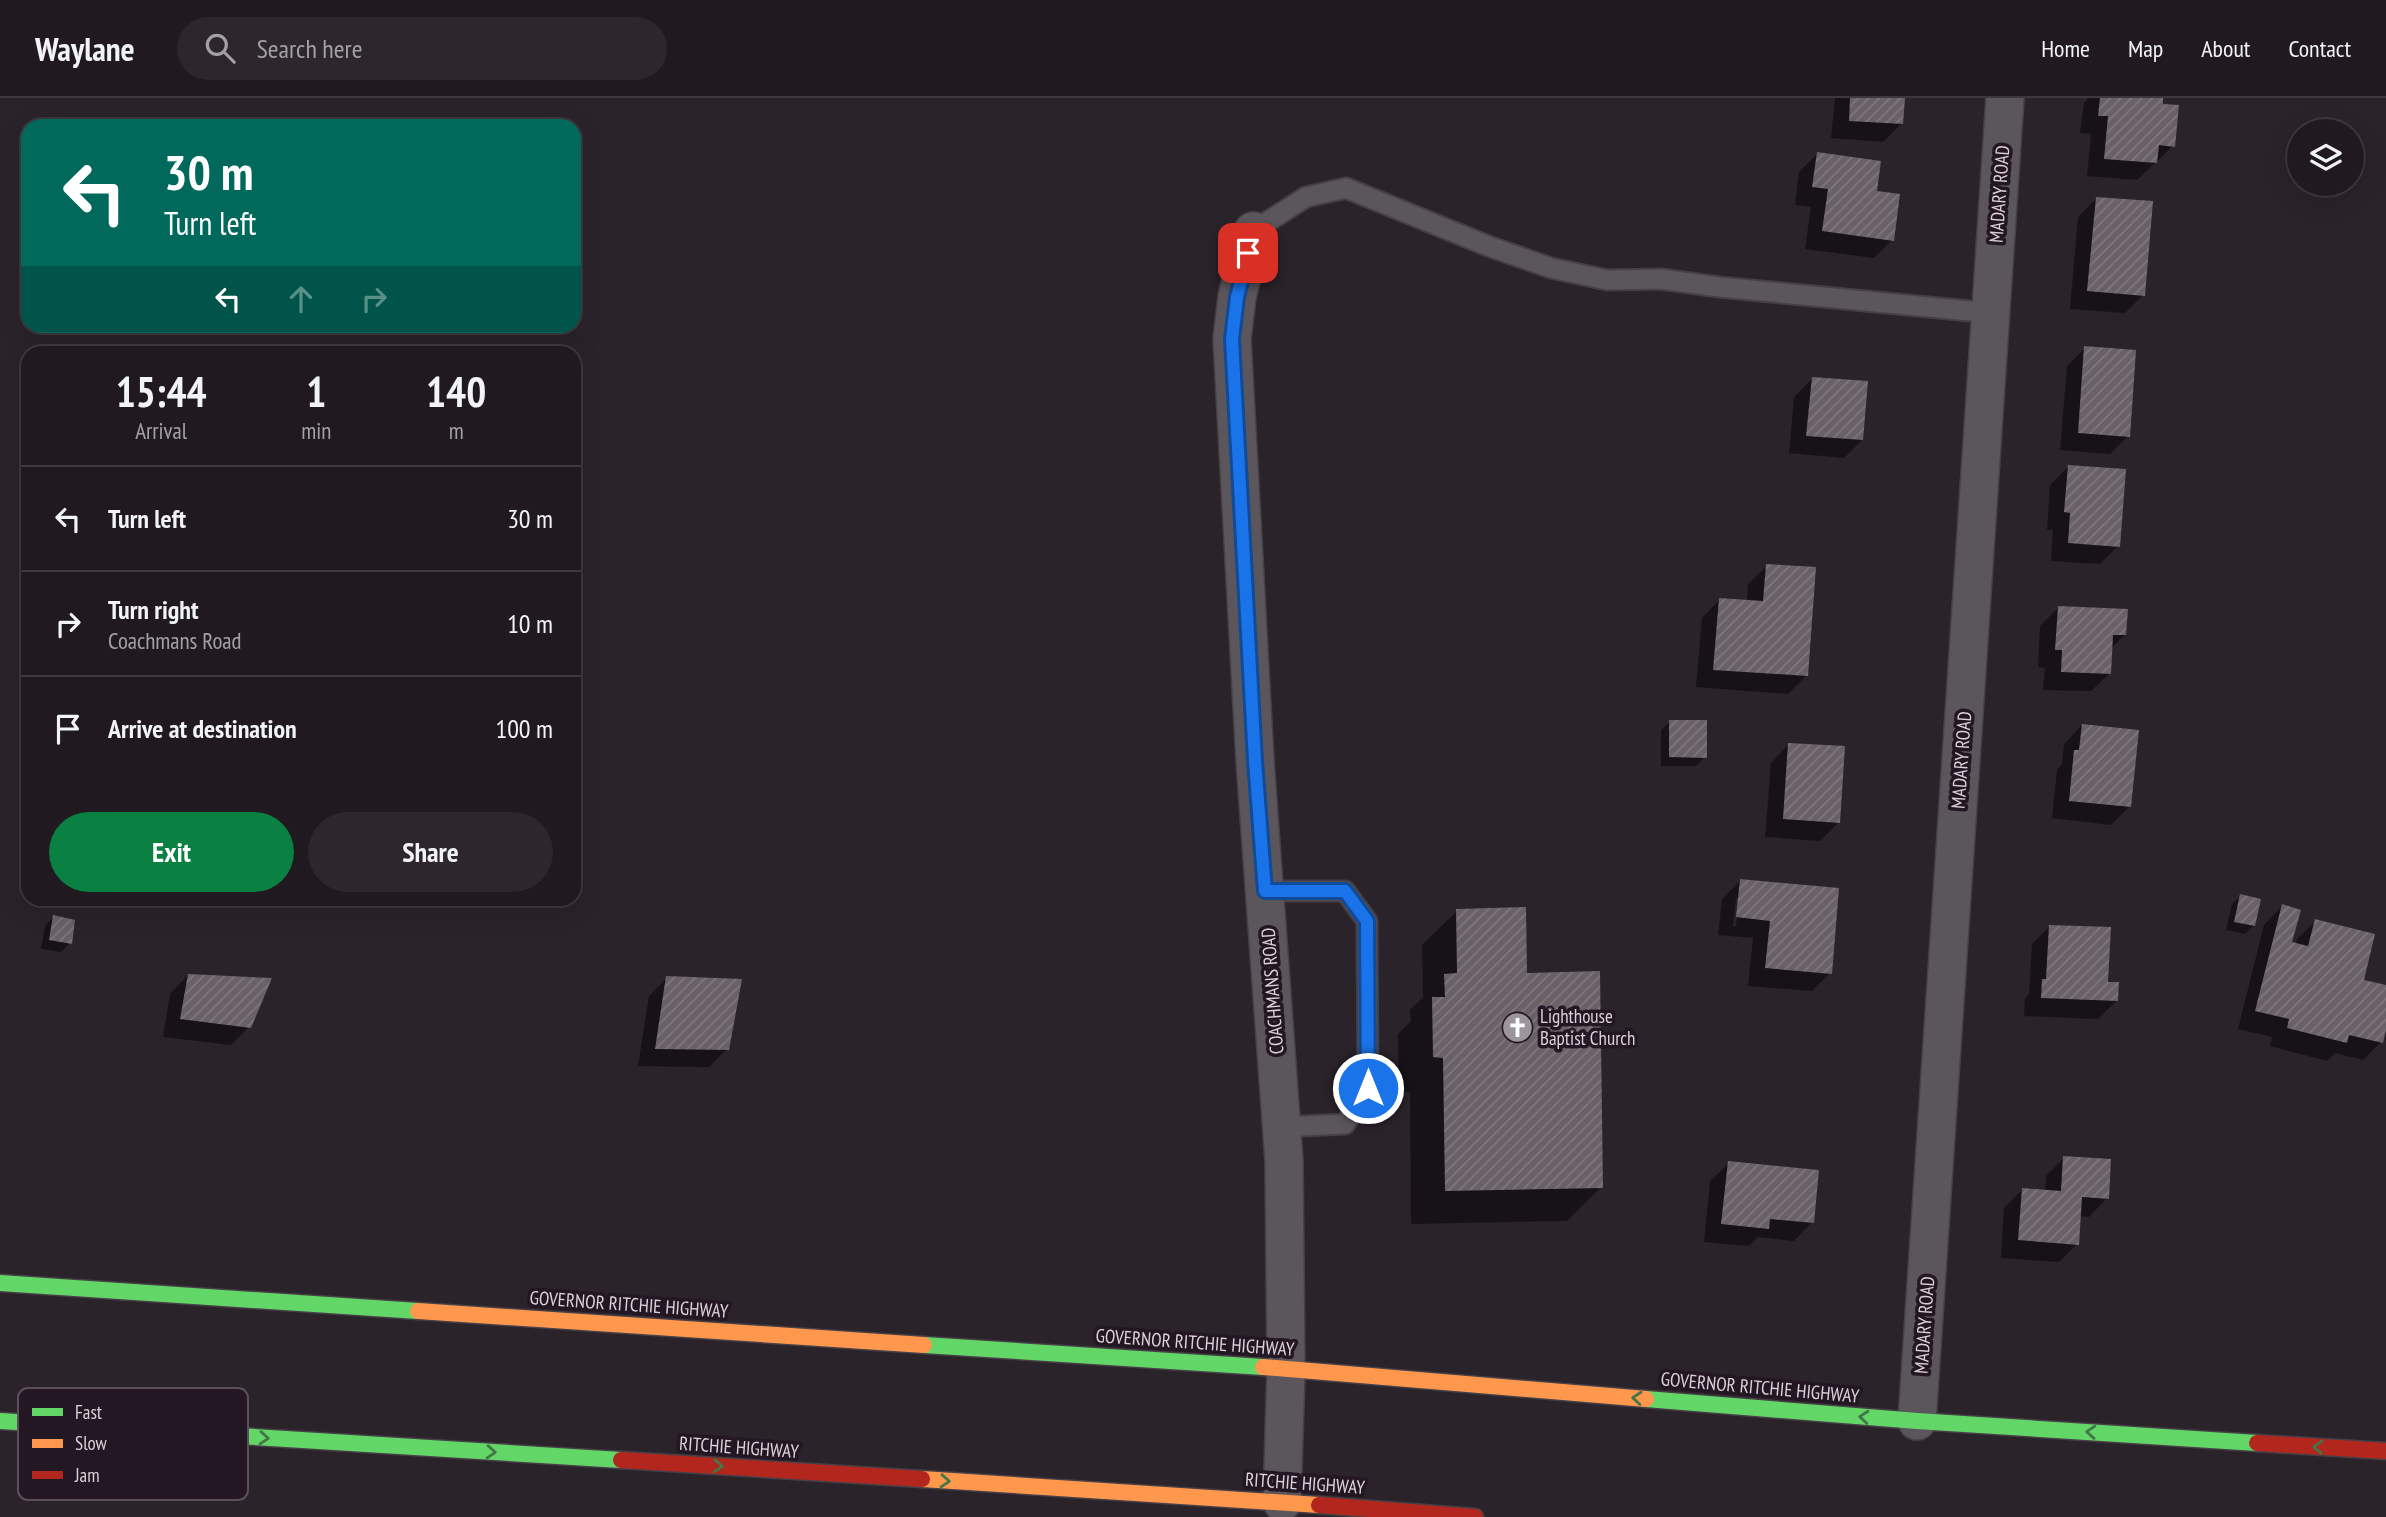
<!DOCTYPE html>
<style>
:root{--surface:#201a20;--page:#2d272d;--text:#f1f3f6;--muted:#a2a1a5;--line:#3d383e;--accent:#0b8043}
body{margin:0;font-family:"PT Sans Narrow",sans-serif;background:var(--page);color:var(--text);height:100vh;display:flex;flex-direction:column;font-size:26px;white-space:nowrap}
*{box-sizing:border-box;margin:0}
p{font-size:23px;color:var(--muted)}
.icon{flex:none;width:38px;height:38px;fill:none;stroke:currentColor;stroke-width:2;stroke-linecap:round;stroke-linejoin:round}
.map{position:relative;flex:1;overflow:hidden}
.sheet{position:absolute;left:21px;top:248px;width:560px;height:560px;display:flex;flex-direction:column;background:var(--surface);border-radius:21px;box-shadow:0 7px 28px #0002,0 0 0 2px var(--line)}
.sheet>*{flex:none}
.guide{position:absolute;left:21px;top:21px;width:560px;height:214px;border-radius:21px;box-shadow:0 7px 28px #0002,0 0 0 2px var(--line);background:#00695c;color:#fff;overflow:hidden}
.buttons{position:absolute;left:2287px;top:21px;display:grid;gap:14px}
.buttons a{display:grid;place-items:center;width:77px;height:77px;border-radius:50%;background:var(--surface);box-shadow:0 7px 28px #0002,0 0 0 2px var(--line);font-size:35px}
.pin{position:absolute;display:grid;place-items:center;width:60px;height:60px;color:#fff;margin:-30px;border-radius:14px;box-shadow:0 4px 10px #0006}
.me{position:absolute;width:77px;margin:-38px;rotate:0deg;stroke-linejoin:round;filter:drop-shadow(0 0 5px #0008)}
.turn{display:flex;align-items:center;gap:24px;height:147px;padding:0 28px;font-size:32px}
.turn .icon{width:91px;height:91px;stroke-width:2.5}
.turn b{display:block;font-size:49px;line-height:60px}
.lanes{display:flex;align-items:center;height:66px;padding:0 28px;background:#0003;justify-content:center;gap:35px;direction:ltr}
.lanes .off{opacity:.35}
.eta{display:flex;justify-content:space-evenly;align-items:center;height:119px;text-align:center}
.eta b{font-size:42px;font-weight:700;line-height:49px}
.button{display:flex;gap:14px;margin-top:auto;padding:14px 28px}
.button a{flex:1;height:80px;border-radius:42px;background:var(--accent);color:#fff;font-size:28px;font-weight:700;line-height:80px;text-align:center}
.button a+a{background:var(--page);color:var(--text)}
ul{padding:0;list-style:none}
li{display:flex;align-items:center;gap:21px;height:105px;padding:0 28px;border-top:2px solid var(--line)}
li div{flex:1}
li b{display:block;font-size:26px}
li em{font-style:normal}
header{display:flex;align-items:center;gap:42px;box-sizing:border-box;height:98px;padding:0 35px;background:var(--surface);border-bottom:2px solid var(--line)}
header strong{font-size:33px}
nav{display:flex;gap:38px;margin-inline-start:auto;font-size:24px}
.search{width:490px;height:63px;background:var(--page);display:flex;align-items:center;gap:18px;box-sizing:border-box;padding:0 24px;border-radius:38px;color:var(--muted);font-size:26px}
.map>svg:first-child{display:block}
</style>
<header>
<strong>Waylane</strong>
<div class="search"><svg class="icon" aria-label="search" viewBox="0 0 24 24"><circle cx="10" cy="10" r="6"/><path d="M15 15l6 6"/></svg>Search here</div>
<nav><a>Home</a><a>Map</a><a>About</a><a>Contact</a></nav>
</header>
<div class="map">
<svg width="2386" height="1419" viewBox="0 0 2386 1419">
<defs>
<pattern id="building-hatch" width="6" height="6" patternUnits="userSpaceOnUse" patternTransform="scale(1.75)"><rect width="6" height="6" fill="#696166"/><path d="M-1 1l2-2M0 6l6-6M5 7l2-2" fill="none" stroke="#7e777b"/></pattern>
</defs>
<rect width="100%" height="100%" fill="#2a232a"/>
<g fill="#0007" fill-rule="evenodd">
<polygon points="1835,0 1903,0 1901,26 1883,44 1831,40"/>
<polygon points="2088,0 2161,0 2173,48 2137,82 2087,78 2091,36 2080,35 2084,5"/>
<polygon points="1817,56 1875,94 1892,142 1874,160 1805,151 1811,109 1795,107 1799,74"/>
<polygon points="2096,101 2143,197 2125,215 2070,211 2078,119"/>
<polygon points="2085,250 2128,338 2110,356 2060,352 2067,268"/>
<polygon points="1812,281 1862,342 1844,360 1789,355 1794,299"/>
<polygon points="2068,369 2118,448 2100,466 2051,463 2053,432 2047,432 2050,387"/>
<polygon points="1767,468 1806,578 1788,596 1696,589 1702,520 1720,501 1747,504 1748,486"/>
<polygon points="2058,510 2125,537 2110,551 2110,575 2091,593 2043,592 2045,570 2038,569 2040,528"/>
<polygon points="1670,624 1705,659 1696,668 1661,668 1661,632"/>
<polygon points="2082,627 2129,709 2111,727 2052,720 2057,672 2062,666 2064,646"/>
<polygon points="1789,646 1838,725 1820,743 1765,739 1771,665"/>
<path d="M1740 783 1830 875 1812 893 1748 888 1753 840 1718 837 1722 801ZM1736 800H1739L1736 828H1733Z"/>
<polygon points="2241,798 2254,827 2245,836 2226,832 2232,806"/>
<polygon points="2282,808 2290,846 2296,847 2297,841 2316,823 2361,883 2386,889 2386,924 2381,944 2363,962 2335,955 2327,963 2270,948 2272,939 2238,931 2264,827"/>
<polygon points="1457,813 1525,876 1601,1089 1567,1123 1411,1126 1410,994 1399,993 1398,936 1411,923 1410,912 1423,899 1422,847"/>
<polygon points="53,819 70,845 61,854 41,851 45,828"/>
<polygon points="2050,828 2106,885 2116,903 2098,921 2024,918 2025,901 2029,896 2032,846"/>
<polygon points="188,877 249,929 231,947 163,939 170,896"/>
<polygon points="667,880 727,951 709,969 638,968 649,898"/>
<polygon points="2064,1060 2107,1100 2089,1119 2079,1118 2077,1146 2059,1164 2001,1160 2004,1110 2022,1092 2045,1093 2046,1078"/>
<polygon points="1729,1065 1812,1124 1794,1143 1758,1139 1749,1148 1704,1144 1710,1083"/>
</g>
<g fill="url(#building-hatch)">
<polygon points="1850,0 1905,0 1903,26 1849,23"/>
<polygon points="2100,0 2163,0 2163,6 2179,7 2175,49 2159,47 2157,65 2104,61 2108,18 2098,18"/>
<polygon points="1817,54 1881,63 1877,93 1900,96 1894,143 1822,133 1828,91 1812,89"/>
<polygon points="2096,99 2153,103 2145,198 2087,193"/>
<polygon points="2084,248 2136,252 2130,339 2078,335"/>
<polygon points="1812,279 1868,283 1863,342 1806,338"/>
<polygon points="2068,367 2126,371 2120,449 2068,445 2070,415 2064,414"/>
<polygon points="1766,466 1816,469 1808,578 1713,572 1719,500 1763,503"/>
<polygon points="2058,508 2128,511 2126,537 2113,537 2111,576 2061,574 2062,552 2055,552"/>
<polygon points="1669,622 1707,622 1707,660 1669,659"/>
<polygon points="2082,626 2139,632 2131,709 2069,703 2074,652 2079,652"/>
<polygon points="1788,645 1845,648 1840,725 1783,721"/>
<polygon points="1740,781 1839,790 1832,876 1765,870 1770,823 1736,819"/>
<polygon points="2240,796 2261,801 2255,828 2234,824"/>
<polygon points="2282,806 2301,812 2292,844 2308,848 2315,821 2375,836 2364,882 2386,887 2386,931 2383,945 2349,937 2347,945 2287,930 2289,921 2255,913"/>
<polygon points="1526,809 1527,875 1600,873 1603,1090 1445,1093 1443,960 1433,959 1432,899 1445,899 1444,876 1457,875 1456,811"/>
<polygon points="53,817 75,822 72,846 49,842"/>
<polygon points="2049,827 2111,829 2108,884 2119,884 2118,903 2041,900 2042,881 2046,881"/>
<polygon points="188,876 272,880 251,930 180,921"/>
<polygon points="666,878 742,881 729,952 655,951"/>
<polygon points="2063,1058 2111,1061 2109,1101 2082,1099 2079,1147 2018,1142 2022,1090 2061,1093"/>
<polygon points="1728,1063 1819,1072 1814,1125 1770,1121 1769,1131 1721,1126"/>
</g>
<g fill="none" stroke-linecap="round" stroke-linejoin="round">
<defs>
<g id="lane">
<polyline points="1253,133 1306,99 1346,90 1488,148 1551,170 1607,182 1661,181 1719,189 1991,215"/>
<polyline points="1265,793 1345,793 1367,823 1368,990 1345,1026 1282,1029"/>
</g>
<g id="street">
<polyline points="1253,133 1237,199 1232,241 1255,663 1284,1063 1286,1271 1282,1404"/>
<polyline points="1917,1323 2005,0"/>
</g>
<g id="fast">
<polyline points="0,1185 418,1213"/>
<polyline points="924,1247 1263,1269"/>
<polyline points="1646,1301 1917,1323 2257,1345"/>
<polyline points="0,1323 621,1362"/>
</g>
<g id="slow">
<polyline points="418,1213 924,1247"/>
<polyline points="1263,1269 1646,1301"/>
<polyline points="922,1381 1319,1407"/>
</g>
<g id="jam">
<polyline points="2257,1345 2386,1353"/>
<polyline points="621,1362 922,1381"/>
<polyline points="1319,1407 1475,1419"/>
</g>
</defs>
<use href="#lane" stroke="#464046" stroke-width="23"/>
<use href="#street" stroke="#464046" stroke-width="40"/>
<use href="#fast" stroke="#464046" stroke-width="19"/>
<use href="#slow" stroke="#464046" stroke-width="19"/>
<use href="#jam" stroke="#464046" stroke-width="19"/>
<use href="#lane" stroke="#5b565b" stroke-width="19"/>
<use href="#street" stroke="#5b565b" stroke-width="37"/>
<use href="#fast" stroke="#63d668" stroke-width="16"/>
<use href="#slow" stroke="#ff974d" stroke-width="16"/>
<use href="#jam" stroke="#b3261e" stroke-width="16"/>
</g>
<defs><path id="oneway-chevron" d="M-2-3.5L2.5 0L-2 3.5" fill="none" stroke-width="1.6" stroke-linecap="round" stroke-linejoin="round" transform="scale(1.75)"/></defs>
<g stroke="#437646">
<use href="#oneway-chevron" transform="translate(1637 1300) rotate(-175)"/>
<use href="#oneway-chevron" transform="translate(1864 1319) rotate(-175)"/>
<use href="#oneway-chevron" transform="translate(2091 1334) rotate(-176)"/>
<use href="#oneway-chevron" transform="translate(264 1340) rotate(4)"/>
<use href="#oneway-chevron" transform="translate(2318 1349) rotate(-176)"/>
<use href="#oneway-chevron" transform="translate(491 1354) rotate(4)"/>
<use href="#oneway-chevron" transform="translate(718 1368) rotate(4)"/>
<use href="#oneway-chevron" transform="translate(945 1383) rotate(4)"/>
</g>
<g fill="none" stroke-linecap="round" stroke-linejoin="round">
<defs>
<polyline id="route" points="1248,155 1237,199 1232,241 1255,663 1265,793 1345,793 1367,823 1368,990"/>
</defs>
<use href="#route" stroke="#114b97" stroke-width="18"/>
<use href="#route" stroke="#1a73e8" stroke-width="12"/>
</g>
<defs>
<symbol id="church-disc" viewBox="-11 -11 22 22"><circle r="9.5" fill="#9c959c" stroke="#231723"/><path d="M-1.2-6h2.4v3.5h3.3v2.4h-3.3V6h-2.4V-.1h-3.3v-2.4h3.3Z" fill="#fff"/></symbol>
</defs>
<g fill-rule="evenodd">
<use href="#church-disc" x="1500" y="912" width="35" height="35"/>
</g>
<g text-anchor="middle" stroke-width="7" stroke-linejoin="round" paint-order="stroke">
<g font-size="19" fill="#dad2da" stroke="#231723">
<text transform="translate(1999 96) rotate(-86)" y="7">MADARY ROAD</text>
<text transform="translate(1961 662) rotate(-86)" y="7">MADARY ROAD</text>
<text transform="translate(1272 893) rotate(-94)" y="7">COACHMANS ROAD</text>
<text transform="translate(629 1206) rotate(4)" y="7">GOVERNOR RITCHIE HIGHWAY</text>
<text transform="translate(1924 1227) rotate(-86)" y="7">MADARY ROAD</text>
<text transform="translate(1195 1244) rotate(4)" y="7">GOVERNOR RITCHIE HIGHWAY</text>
<text transform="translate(1760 1289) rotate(5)" y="7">GOVERNOR RITCHIE HIGHWAY</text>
<text transform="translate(739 1349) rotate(4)" y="7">RITCHIE HIGHWAY</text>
<text transform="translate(1305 1385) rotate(4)" y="7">RITCHIE HIGHWAY</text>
</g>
<g font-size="19" fill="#dad2da" stroke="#231723" text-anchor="start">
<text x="1540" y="925">Lighthouse<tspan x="1540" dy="22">Baptist Church</tspan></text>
</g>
</g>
<rect x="18" y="1290" width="230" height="112" rx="10" fill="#231723" stroke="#5a4f5a" stroke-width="2"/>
<rect x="32" y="1310" width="31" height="8" fill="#63d668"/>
<rect x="32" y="1341" width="31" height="9" fill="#ff974d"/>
<rect x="32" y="1373" width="31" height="8" fill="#b3261e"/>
<g font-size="19" fill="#dad2da">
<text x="75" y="1321">Fast</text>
<text x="75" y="1352">Slow</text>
<text x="75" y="1384">Jam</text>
</g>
</svg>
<div class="buttons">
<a><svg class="icon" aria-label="layers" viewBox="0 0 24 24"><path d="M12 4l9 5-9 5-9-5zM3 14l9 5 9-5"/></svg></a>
</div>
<div class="pin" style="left:1248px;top:155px;background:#d93025"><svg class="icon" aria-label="arrive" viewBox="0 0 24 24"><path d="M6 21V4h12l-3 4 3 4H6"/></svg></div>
<svg class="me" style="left:1368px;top:990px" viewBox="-20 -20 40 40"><circle r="17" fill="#1a73e8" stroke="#fff" stroke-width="3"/><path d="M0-11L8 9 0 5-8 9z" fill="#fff"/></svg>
<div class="guide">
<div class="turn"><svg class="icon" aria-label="left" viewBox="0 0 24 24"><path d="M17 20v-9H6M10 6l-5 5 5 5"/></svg><div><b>30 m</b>Turn left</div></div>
<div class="lanes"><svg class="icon" aria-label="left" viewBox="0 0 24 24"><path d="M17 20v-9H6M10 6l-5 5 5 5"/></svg><svg class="icon off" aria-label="ahead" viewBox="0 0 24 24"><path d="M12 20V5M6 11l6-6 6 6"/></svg><svg class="icon off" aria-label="right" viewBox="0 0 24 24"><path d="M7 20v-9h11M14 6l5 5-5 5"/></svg></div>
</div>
<section class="sheet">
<div class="eta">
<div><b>15:44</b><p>Arrival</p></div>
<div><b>1</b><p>min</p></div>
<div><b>140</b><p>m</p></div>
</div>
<ul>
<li><svg class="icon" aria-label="left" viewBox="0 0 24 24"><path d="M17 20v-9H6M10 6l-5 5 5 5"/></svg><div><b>Turn left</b></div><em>30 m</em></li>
<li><svg class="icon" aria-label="right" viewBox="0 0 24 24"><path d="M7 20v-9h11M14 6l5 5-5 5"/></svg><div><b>Turn right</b><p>Coachmans Road</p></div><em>10 m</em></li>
<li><svg class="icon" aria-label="arrive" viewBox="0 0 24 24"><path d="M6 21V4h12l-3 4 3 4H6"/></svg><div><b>Arrive at destination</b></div><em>100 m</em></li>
</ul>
<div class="button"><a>Exit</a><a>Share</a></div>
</section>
</div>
